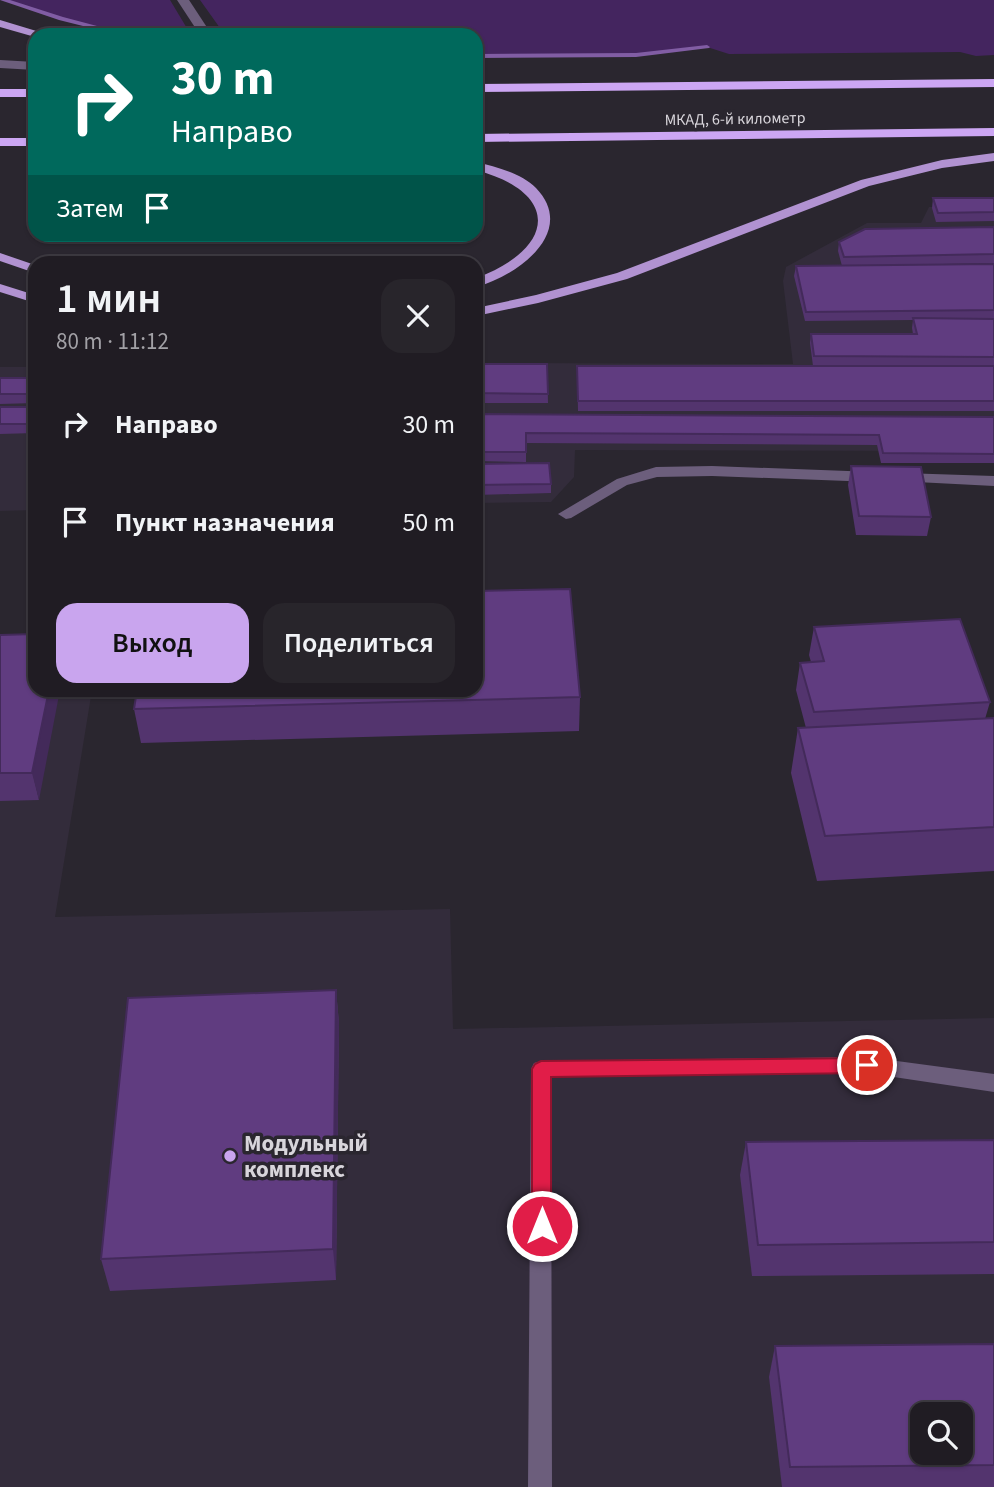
<!DOCTYPE html>
<html lang="ru">
<meta charset="utf-8">
<style>
:root{--surface:#201c23;--page:#28252b;--text:#f1f3f6;--muted:#a2a1a6;--line:#3d3a41;--accent:#c9a5ee}
body{margin:0;font-family:"Source Sans 3",sans-serif;background:var(--page);color:var(--text);height:100vh;display:flex;flex-direction:column;font-size:26px;white-space:nowrap}
*{box-sizing:border-box;margin:0}
p{font-size:23px;color:var(--muted)}
.icon{flex:none;width:38px;height:38px;fill:none;stroke:currentColor;stroke-width:2;stroke-linecap:round;stroke-linejoin:round}
.map{position:relative;flex:1;overflow:hidden}
.panel{position:absolute;left:28px;top:256px;width:455px;height:441px;display:flex;flex-direction:column;background:var(--surface);border-radius:21px;box-shadow:0 2px 5px #0004,0 0 0 2px var(--line)}
.panel>*{flex:none}
.banner{position:absolute;left:28px;top:28px;width:455px;height:214px;border-radius:21px;box-shadow:0 2px 5px #0004,0 0 0 2px var(--line);background:#00695c;color:#fff;overflow:hidden}
.fabs{position:absolute;left:910px;top:1402px;display:grid;gap:14px}
.fabs a{display:grid;place-items:center;width:63px;height:63px;border-radius:14px;background:var(--surface);box-shadow:0 2px 5px #0004,0 0 0 2px var(--line);font-size:35px}
.pin{position:absolute;display:grid;place-items:center;width:60px;height:60px;color:#fff;margin:-30px;border:4px solid #fff;border-radius:50%;box-shadow:0 2px 7px #0007}
.me{position:absolute;width:77px;margin:-38px;rotate:0deg;stroke-linejoin:round;filter:drop-shadow(0 0 5px #0008)}
.turn{display:flex;align-items:center;gap:24px;height:147px;padding:0 28px;font-size:32px}
.turn .icon{width:91px;height:91px;stroke-width:2.5}
.turn b{display:block;font-size:49px;line-height:60px}
.then{display:flex;align-items:center;height:66px;padding:0 28px;background:#0003;gap:14px;font-size:26px}
.round{display:grid;place-items:center;flex:none;width:74px;height:74px;border-radius:21px;background:var(--page)}
.headline{display:flex;align-items:center;justify-content:space-between;height:119px;padding:0 28px}
h1{font-size:42px;font-weight:600;line-height:52px}
.cta{display:flex;gap:14px;margin-top:auto;padding:14px 28px}
.cta a{flex:1;height:80px;border-radius:21px;background:var(--accent);color:#111;font-size:28px;font-weight:600;line-height:80px;text-align:center}
.cta a+a{background:var(--page);color:var(--text)}
ul{padding:0;list-style:none}
li{display:flex;align-items:center;gap:21px;height:98px;padding:0 28px}
li div{flex:1}
li b{display:block;font-size:26px}
li em{font-style:normal}
.map>svg:first-child{display:block}
</style>
<div class="map">
<svg width="994" height="1487" viewBox="0 0 994 1487">
<rect width="100%" height="100%" fill="#2a262f"/>
<g fill="#332c3b" fill-rule="evenodd">
<polygon points="994,206 994,451 575,450 574,477 551,502 476,503 476,363 793,364 783,281 786,267 867,223 921,223 929,207"/>
<polygon points="0,367 35,367 35,510 0,511"/>
<path d="M0 639 35 690H92L55 917 450 909 453 1029 994 1018V1487H0ZM922 1414H961V1452H922Z"/>
</g>
<g fill="#44255f">
<polygon points="3,0 170,0 191,35 128,35 61,19"/>
<polygon points="200,0 994,0 994,55 976,56 960,52 729,54 707,47 636,55 476,56 476,35 225,35"/>
</g>
<g fill="none" stroke-linecap="round" stroke-linejoin="round">
<g fill="#815da4" fill-rule="evenodd">
<polygon points="0,0 10,0 63,17 131,35 119,35 59,20"/>
<polygon points="707,45 710,47 709,48 636,57 476,58 476,54 636,53"/>
</g>
<g fill="#6c5e7c" fill-rule="evenodd">
<polygon points="177,0 189,0 212,35 200,35"/>
<polygon points="0,60 35,62 35,70 0,68"/>
<polygon points="712,466 874,472 882,477 874,482 712,476 657,477 627,485 571,518 566,519 558,514 617,479 656,467"/>
<polygon points="902,473 994,476 994,486 897,481 894,478"/>
<polygon points="867,1057 994,1074 994,1092 867,1073 551,1077 552,1487 528,1487 531,1069 534,1063 541,1061"/>
</g>
<g fill="#b192d1" fill-rule="evenodd">
<polygon points="0,20 43,33 45,35 35,35 35,37 0,27"/>
<polygon points="994,153 994,161 942,168 869,186 627,279 538,303 476,316 476,308 536,295 617,273 861,180 942,160"/>
<path d="M476 162C496 167 521 173 536 188 578 232 517 276 476 287V278C553 250 564 194 476 170Z"/>
<polygon points="0,253 35,265 35,273 0,261"/>
<polygon points="0,284 35,295 35,303 0,292"/>
</g>
<g fill="#cca6f3" fill-rule="evenodd">
<polygon points="994,79 994,87 476,92 476,84"/>
<rect x="0" y="89" width="35" height="8"/>
<polygon points="994,128 994,136 476,142 476,134"/>
<rect x="0" y="138" width="35" height="8"/>
</g>
</g>
<g fill="#53346e">
<polygon points="933,198 994,198 994,221 936,222 932,208"/>
<polygon points="994,227 994,263 843,266 994,264 994,411 578,411 577,366 813,366 810,343 811,334 913,334 912,328 913,320 805,321 794,276 796,266 842,266 838,251 839,242"/>
<polygon points="476,364 547,364 548,403 476,403"/>
<polygon points="0,378 35,378 35,403 0,404"/>
<polygon points="0,407 35,407 35,433 0,434"/>
<polygon points="476,414 994,417 994,463 881,463 877,445 526,443 526,462 476,461"/>
<polygon points="476,464 551,484 551,493 476,495"/>
<polygon points="851,466 931,517 927,536 856,535 848,485"/>
<polygon points="814,627 990,702 985,719 994,718 994,871 817,881 791,773 798,728 806,728 796,690 800,663 811,662 809,655"/>
<polygon points="0,635 39,800 0,801"/>
<polygon points="580,697 579,731 141,743 134,709"/>
<polygon points="336,990 339,1023 336,1280 110,1291 101,1259"/>
<polygon points="994,1140 994,1274 752,1276 740,1175 746,1142"/>
<polygon points="994,1344 994,1487 782,1487 769,1377 775,1346"/>
</g>
<g fill="#432a5a">
<polygon points="49,690 60,690 39,800 32,773"/>
<polygon points="336,990 339,1023 336,1280 333,1249"/>
</g>
<g fill="#603c80" stroke="#432a5a" stroke-width="2" fill-rule="evenodd">
<polygon points="933,198 994,198 994,212 938,213"/>
<polygon points="994,227 994,254 844,257 839,242 865,229"/>
<polygon points="994,264 994,310 806,312 796,266"/>
<polygon points="913,318 994,319 994,357 814,356 811,334 917,334"/>
<polygon points="476,364 547,364 548,394 476,393"/>
<polygon points="577,366 994,366 994,401 578,401"/>
<rect x="0" y="378" width="35" height="16"/>
<rect x="0" y="407" width="35" height="17"/>
<polygon points="476,414 994,417 994,454 883,453 879,435 526,433 526,452 476,452"/>
<polygon points="549,463 551,484 476,485 476,464"/>
<polygon points="851,466 921,467 931,517 859,516"/>
<polygon points="570,589 580,697 134,709 137,690 476,690 476,591"/>
<polygon points="960,619 990,702 814,712 800,663 824,661 814,627"/>
<polygon points="35,634 35,690 49,690 32,773 0,773 0,635"/>
<polygon points="994,718 994,827 825,836 798,728"/>
<polygon points="336,990 333,1249 101,1259 128,998"/>
<polygon points="994,1140 994,1242 758,1245 746,1142"/>
<path d="M994 1344V1465L790 1467 775 1346ZM922 1414H961V1452H922Z"/>
</g>
<polygon fill="#e11d48" stroke="#92132f" stroke-width="2" points="867,1058 873,1060 876,1065 873,1071 867,1073 551,1077 551,1226 549,1232 542,1235 535,1232 532,1226 532,1069 535,1064 541,1061"/>
<circle fill="#c9a5ee" stroke="#2a262f" stroke-width="2.5" cx="230" cy="1156" r="7"/>
<g text-anchor="middle" stroke-width="7" stroke-linejoin="round" paint-order="stroke">
<g font-size="16" fill="#d8d5db" stroke="#2a262f">
<text transform="translate(735 118) rotate(-1)" y="6">МКАД, 6-й километр</text>
</g>
<g font-size="23" font-weight="bold" fill="#d8d5db" stroke="#2a262f" text-anchor="start">
<text x="244" y="1151">Модульный<tspan x="244" dy="26">комплекс</tspan></text>
</g>
</g>
</svg>
<div class="fabs">
<a><svg class="icon" aria-label="search" viewBox="0 0 24 24"><circle cx="10" cy="10" r="6"/><path d="M15 15l6 6"/></svg></a>
</div>
<div class="pin" style="left:867px;top:1065px;background:#d93025"><svg class="icon" aria-label="arrive" viewBox="0 0 24 24"><path d="M6 21V4h12l-3 4 3 4H6"/></svg></div>
<svg class="me" style="left:542px;top:1226px" viewBox="-20 -20 40 40"><circle r="17" fill="#e11d48" stroke="#fff" stroke-width="3"/><path d="M0-11L8 9 0 5-8 9z" fill="#fff"/></svg>
<div class="banner">
<div class="turn"><svg class="icon" aria-label="right" viewBox="0 0 24 24"><path d="M7 20v-9h11M14 6l5 5-5 5"/></svg><div><b>30 m</b>Направо</div></div>
<div class="then">Затем<svg class="icon" aria-label="arrive" viewBox="0 0 24 24"><path d="M6 21V4h12l-3 4 3 4H6"/></svg></div>
</div>
<section class="panel">
<div class="headline"><div><h1>1 мин</h1><p>80 m · 11:12</p></div><a class="round"><svg class="icon" aria-label="close" viewBox="0 0 24 24"><path d="M6 6l12 12M18 6L6 18"/></svg></a></div>
<ul>
<li><svg class="icon" aria-label="right" viewBox="0 0 24 24"><path d="M7 20v-9h11M14 6l5 5-5 5"/></svg><div><b>Направо</b></div><em>30 m</em></li>
<li><svg class="icon" aria-label="arrive" viewBox="0 0 24 24"><path d="M6 21V4h12l-3 4 3 4H6"/></svg><div><b>Пункт назначения</b></div><em>50 m</em></li>
</ul>
<div class="cta"><a>Выход</a><a>Поделиться</a></div>
</section>
</div>
